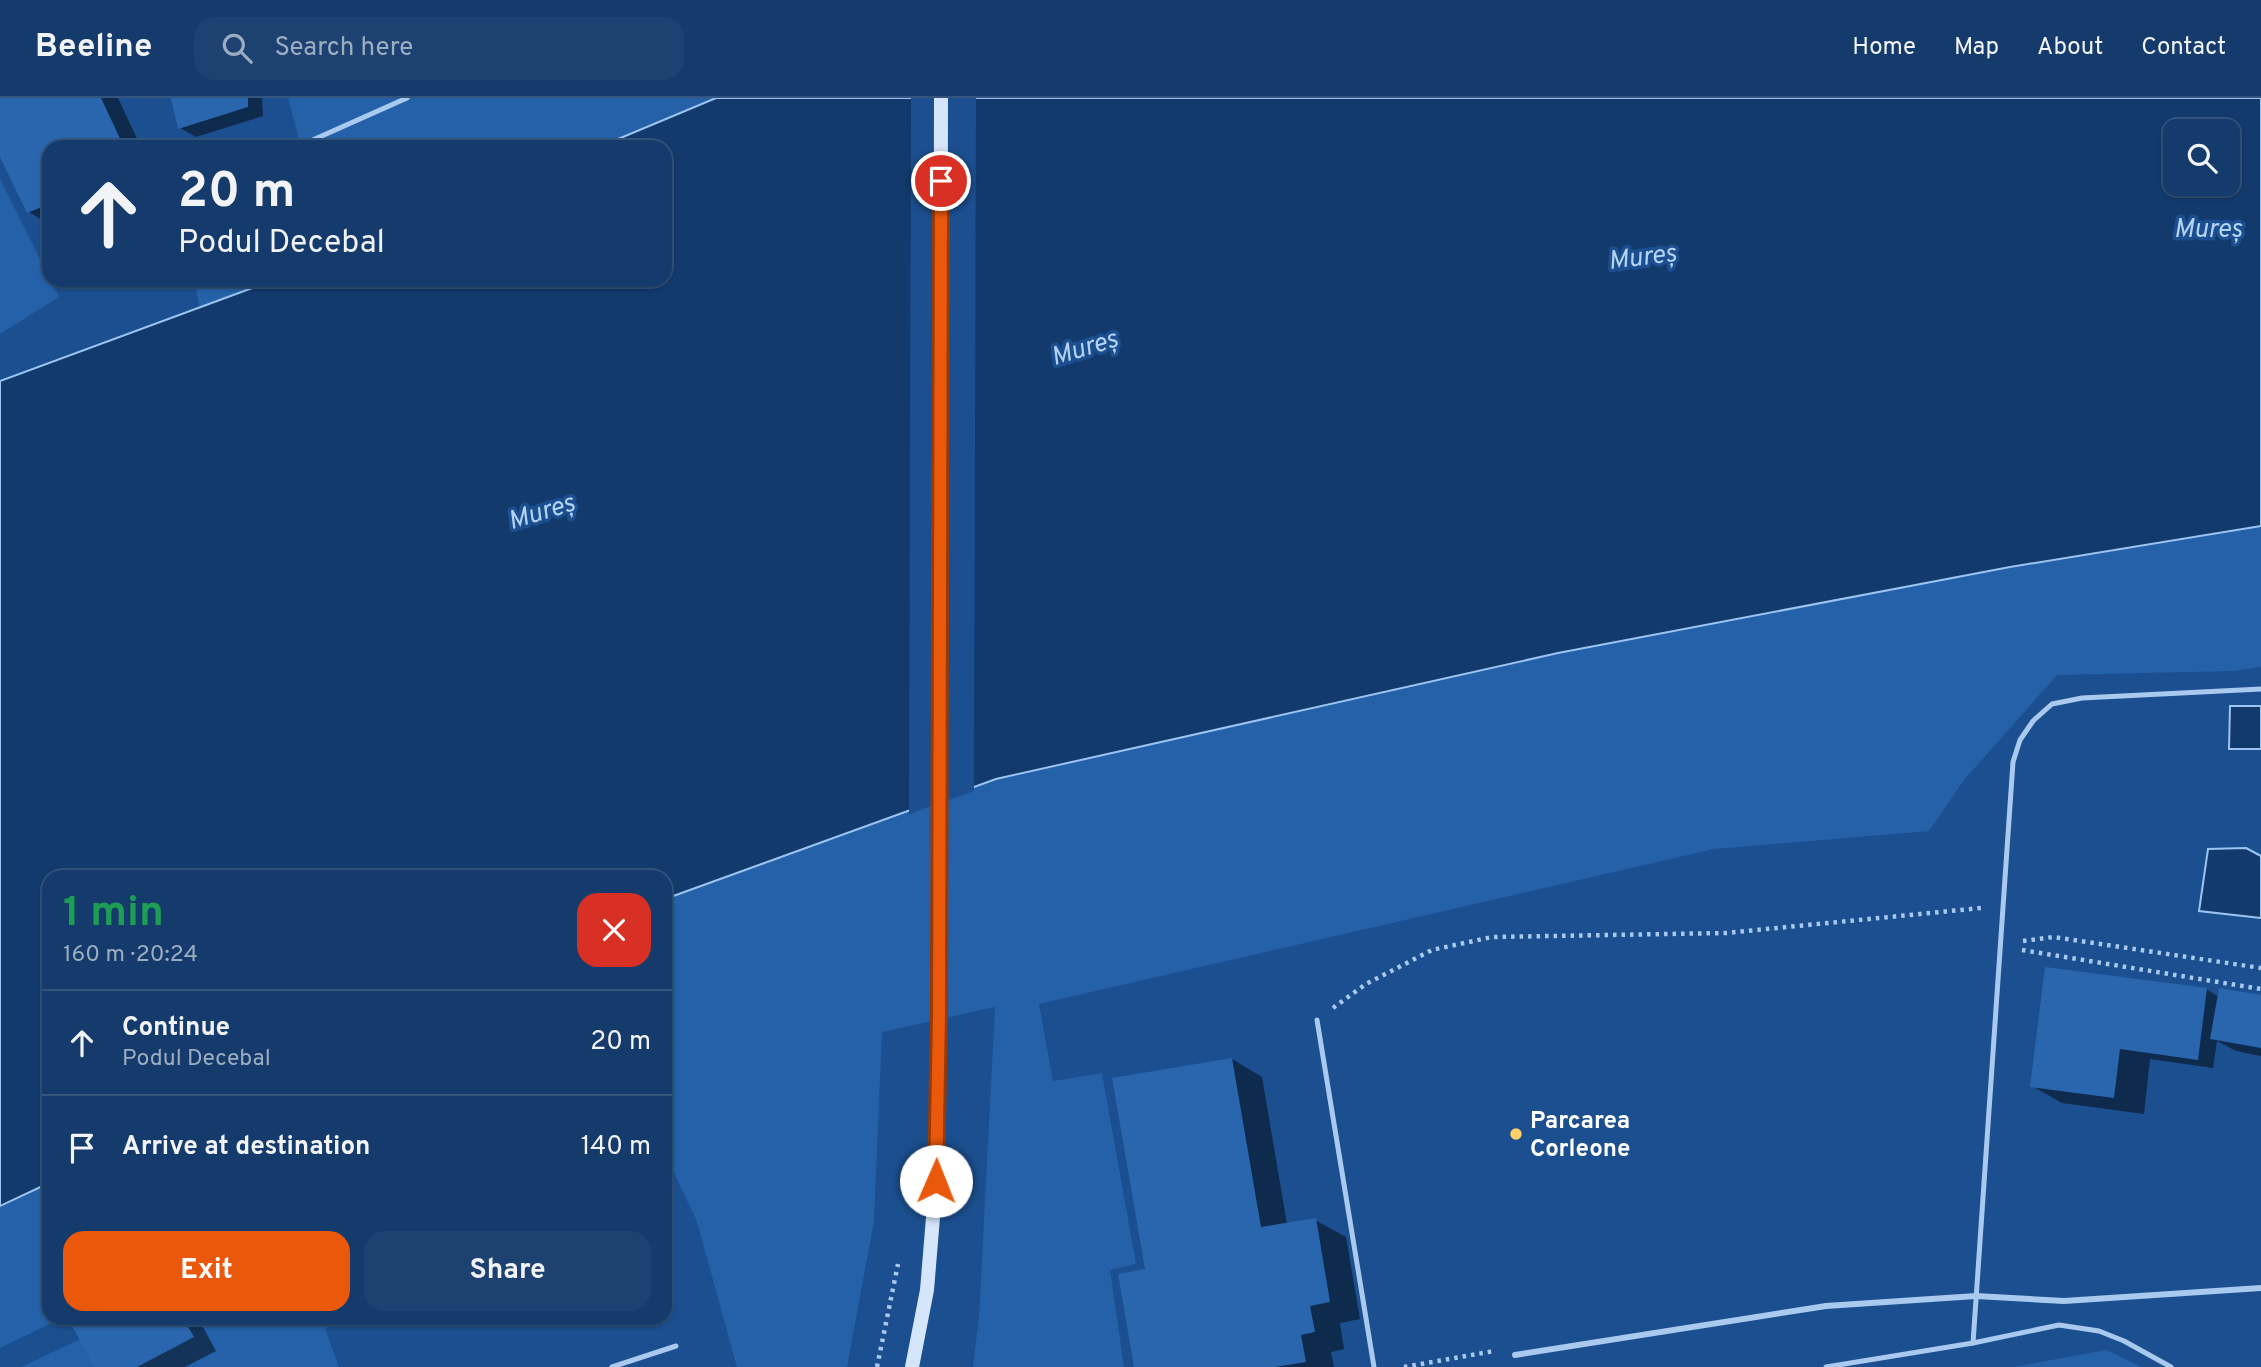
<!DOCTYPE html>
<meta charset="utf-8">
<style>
:root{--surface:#143b6b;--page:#1d4271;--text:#f1f3f6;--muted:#9dadc1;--line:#33557e;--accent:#ea580c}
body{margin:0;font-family:Overpass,sans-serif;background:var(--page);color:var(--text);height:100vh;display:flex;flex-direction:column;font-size:26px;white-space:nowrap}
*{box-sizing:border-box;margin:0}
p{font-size:23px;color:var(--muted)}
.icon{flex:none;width:38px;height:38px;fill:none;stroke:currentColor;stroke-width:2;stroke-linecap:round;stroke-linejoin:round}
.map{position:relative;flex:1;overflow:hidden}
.panel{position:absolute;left:42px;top:772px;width:630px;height:455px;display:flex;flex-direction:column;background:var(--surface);border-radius:21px;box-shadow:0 2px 5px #0004,0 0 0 2px var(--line)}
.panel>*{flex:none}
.hud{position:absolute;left:42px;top:42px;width:630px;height:147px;border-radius:21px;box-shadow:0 2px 5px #0004,0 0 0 2px var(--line);background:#143b6b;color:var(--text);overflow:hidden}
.tools{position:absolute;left:2163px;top:21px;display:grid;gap:14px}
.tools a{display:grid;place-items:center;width:77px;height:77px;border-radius:14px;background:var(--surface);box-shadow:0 2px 5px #0004,0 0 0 2px var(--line);font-size:35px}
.pin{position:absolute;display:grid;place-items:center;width:60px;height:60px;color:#fff;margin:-30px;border:4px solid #fff;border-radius:50%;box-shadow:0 2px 7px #0007}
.me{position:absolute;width:77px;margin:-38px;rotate:1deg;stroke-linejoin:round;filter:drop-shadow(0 0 5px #0008)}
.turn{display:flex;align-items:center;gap:24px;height:147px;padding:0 21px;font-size:32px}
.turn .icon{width:91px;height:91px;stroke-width:2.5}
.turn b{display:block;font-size:49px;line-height:60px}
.round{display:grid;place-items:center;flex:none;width:74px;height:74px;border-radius:21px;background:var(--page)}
.headline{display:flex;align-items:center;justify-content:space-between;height:119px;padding:0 21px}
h1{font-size:42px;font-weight:700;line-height:52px;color:#1e9e55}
.action{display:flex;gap:14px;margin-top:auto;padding:14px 21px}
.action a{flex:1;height:80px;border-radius:21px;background:var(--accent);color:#fff;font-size:28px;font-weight:700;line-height:80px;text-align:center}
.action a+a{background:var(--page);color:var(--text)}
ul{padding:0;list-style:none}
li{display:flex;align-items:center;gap:21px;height:105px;padding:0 21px;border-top:2px solid var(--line)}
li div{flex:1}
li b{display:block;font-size:26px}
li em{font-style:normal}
header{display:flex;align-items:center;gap:42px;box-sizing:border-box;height:98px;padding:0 35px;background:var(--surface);border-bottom:2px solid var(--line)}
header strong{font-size:33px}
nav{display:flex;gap:38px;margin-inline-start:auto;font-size:24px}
.search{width:490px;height:63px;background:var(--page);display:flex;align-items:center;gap:18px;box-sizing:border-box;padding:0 24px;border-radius:21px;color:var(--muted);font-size:26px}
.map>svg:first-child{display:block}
</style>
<header>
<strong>Beeline</strong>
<div class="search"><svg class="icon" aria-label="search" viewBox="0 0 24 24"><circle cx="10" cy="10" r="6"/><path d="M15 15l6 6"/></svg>Search here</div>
<nav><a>Home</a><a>Map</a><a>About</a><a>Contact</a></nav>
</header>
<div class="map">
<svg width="2261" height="1269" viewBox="0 0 2261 1269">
<rect width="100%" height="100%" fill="#1b4f8f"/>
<g fill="#2461a8">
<polygon points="288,0 716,0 599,49 301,49"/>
<polygon points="0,81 59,199 0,236"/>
<polygon points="194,182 274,182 200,211"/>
<polygon points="2261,428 2261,569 2234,573 2057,577 1964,682 1929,733 1714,751 1039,906 1053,983 1102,975 1136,1166 1110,1172 1124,1269 973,1269 979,1219 995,909 882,934 874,1123 847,1269 737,1269 697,1124 665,1055 665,801 996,681 1558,555 2010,469"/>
<polygon points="49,1085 49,1220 62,1220 0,1250 0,1108"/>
<polygon points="125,1220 357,1220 325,1230 339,1269 21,1269"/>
<polygon points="2106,1252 2142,1269 2013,1269"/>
</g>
<g fill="#123a6d" stroke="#9cc4f0" stroke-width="2" fill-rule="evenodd">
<path d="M716 0H2261V428L2010 469 1558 555 996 681 665 801V779H49V1085L0 1108V283L274 182H665V49H599ZM2175 33H2228V86H2175Z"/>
<polygon points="2230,608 2261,608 2261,651 2229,651"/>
<polygon points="2246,750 2261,758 2261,820 2199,813 2208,751"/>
</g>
<polygon fill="#1b4f8f" points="911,0 976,0 974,693 909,716"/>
<g fill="#0007">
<polygon points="0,0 118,0 141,49 49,49 49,126 29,114 0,55"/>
<polygon points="173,0 262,0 263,18 196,39 180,30"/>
<polygon points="2206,891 2219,899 2261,899 2261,958 2236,953 2217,943 2213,970 2150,961 2144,1016 2062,1005 2032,988"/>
<polygon points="1232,961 1262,979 1287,1126 1315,1122 1346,1139 1360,1221 1340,1225 1344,1251 1331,1254 1334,1269 1136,1269 1147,1173"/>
<polygon points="70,1220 198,1220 216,1253 185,1269 96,1269"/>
</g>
<g fill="#2a66ad">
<polygon points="0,0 101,0 124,49 49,49 49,106 27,115 0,59"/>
<polygon points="171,0 248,0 248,9 178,31"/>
<polygon points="2045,869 2207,890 2198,962 2120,951 2114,1000 2030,989"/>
<polygon points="2219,890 2261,897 2261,950 2210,941"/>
<polygon points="1232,960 1261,1129 1316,1120 1330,1204 1310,1208 1315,1234 1301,1237 1306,1264 1275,1269 1134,1269 1118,1176 1145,1171 1112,980"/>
<polygon points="68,1220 183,1220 194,1239 137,1269 94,1269"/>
</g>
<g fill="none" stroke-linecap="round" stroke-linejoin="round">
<g stroke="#a9c9ee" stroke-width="4.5" stroke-dasharray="3.5 5" stroke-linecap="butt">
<polyline points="2023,843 2053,839 2261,870"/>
<polyline points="2022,852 2261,891"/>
<polyline points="1333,910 1366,886 1432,852 1492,839 1726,835 1981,810"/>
<polyline points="877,1269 898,1166"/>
<polyline points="1404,1269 1494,1253"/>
</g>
<g stroke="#a9c9ee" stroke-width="5">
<polyline points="297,49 407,0"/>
<polyline points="1317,922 1374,1269"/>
<polyline points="1973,1245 2013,664 2020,642 2033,623 2052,606 2082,600 2261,591"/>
<polyline points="612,1269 676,1248"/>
<polyline points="1826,1269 1973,1245 2059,1227 2099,1233 2124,1243 2171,1269"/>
</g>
<polyline stroke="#a9c9ee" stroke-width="6" points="1515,1257 1826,1208 1976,1198 2064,1203 2261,1190"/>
<polyline stroke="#d6e6fa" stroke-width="14" points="912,1269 927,1192 936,1083 939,945 941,0"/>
</g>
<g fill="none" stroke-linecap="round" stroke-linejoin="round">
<defs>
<polyline id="route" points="936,1083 939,917 941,83"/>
</defs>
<use href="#route" stroke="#983908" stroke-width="18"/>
<use href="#route" stroke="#ea580c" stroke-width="12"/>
</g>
<circle fill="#ffd166" stroke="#1b4f8f" stroke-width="2.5" cx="1516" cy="1036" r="7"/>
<g text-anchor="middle" stroke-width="7" stroke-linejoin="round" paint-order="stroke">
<g font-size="24" font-weight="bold" fill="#fff" stroke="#1b4f8f" text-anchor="start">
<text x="1530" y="1030">Parcarea<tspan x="1530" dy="28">Corleone</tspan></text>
</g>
<g font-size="26" font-style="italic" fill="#b5d3f5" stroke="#1b4f8f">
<text x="2208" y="139">Mureș</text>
<text transform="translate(1642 158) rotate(-7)" y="9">Mureș</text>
<text transform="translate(1084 249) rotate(-17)" y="9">Mureș</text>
<text transform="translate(541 413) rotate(-17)" y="9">Mureș</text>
</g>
</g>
</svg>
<div class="tools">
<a><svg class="icon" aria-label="search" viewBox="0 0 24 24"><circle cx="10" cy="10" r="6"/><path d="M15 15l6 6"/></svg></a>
</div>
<div class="pin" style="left:941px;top:83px;background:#d93025"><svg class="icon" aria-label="arrive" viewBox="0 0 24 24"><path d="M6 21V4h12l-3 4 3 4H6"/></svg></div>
<svg class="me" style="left:936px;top:1083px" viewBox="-20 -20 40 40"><circle r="19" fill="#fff"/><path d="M0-13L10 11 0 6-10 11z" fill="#ea580c"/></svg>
<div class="hud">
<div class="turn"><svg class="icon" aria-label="ahead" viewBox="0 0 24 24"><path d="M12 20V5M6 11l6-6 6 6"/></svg><div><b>20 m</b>Podul Decebal</div></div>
</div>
<section class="panel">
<div class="headline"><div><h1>1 min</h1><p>160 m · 20:24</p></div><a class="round" style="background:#d93025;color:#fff"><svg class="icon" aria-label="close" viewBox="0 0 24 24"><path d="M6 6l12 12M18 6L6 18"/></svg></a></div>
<ul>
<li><svg class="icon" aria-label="ahead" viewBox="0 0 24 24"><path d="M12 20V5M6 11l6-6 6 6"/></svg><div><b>Continue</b><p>Podul Decebal</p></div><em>20 m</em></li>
<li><svg class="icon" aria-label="arrive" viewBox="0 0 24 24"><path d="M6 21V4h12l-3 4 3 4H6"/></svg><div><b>Arrive at destination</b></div><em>140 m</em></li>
</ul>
<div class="action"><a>Exit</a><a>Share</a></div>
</section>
</div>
